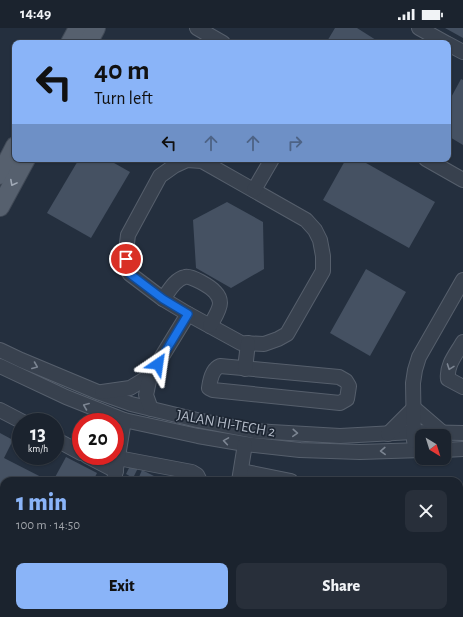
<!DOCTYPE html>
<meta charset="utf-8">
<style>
:root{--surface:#1b232e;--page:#282f3a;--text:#f1f3f6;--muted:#a0a4aa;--line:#39404a;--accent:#8ab4f8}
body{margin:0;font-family:"Alegreya Sans",sans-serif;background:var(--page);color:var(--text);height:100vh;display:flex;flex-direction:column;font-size:15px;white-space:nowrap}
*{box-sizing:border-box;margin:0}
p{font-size:13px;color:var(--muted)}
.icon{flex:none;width:22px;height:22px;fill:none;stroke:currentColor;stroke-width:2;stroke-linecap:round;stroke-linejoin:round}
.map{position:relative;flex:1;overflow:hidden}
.details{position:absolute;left:0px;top:449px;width:463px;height:140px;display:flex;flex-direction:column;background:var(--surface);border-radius:12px 12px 0 0;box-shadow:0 1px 3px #0004,0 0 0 1px var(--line)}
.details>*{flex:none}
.guide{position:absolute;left:12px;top:12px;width:439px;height:122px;border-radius:8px;box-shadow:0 1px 3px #0004,0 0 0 1px var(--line);background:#8ab4f8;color:#111;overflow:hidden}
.needle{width:26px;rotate:142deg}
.buttons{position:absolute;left:415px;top:401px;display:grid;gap:8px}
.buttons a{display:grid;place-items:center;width:36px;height:36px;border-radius:8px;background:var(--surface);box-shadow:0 1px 3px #0004,0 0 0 1px var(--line);font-size:20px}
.speed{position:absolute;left:12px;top:385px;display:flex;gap:8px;font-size:20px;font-weight:700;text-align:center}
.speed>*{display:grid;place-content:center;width:52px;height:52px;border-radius:50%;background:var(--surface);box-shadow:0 1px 3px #0004,0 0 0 1px var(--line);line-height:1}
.speed small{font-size:10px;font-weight:400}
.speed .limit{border:6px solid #d22;background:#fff;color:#111}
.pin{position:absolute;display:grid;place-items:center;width:34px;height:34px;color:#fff;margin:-17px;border:2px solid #fff;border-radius:50%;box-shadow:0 1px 4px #0007}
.me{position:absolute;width:44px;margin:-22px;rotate:32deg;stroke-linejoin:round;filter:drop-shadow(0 0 3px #0008)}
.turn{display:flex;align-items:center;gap:14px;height:84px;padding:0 16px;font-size:18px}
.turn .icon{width:52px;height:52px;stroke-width:2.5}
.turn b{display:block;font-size:28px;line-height:34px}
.lanes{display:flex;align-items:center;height:38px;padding:0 16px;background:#0003;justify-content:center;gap:20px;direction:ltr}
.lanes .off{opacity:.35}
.round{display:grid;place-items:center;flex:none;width:42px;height:42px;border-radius:8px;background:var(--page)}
.headline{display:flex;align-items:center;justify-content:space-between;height:68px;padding:0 16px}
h1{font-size:24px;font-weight:800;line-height:30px;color:var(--accent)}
.primary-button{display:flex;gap:8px;margin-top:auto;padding:8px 16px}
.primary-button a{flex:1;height:46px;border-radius:8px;background:var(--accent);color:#111;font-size:16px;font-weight:800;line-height:46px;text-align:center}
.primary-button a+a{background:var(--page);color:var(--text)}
.status{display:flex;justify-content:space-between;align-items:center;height:28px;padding:0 20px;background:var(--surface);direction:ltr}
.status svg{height:11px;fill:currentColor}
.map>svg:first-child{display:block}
</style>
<div class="status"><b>14:49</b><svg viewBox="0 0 49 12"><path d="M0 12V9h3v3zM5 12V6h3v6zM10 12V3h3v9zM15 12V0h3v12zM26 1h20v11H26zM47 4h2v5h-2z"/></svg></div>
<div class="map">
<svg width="463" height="589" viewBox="0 0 463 589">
<rect width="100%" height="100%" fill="#242f3e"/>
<g fill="#455162">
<polygon points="335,0 357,0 376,12 374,15 326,15"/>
<polygon points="445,0 463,0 463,10"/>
<polygon points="461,51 463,52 463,117 448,108 448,75"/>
<polygon points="79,131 107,131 130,144 91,210 47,185"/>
<polygon points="346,131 359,131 435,174 409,220 323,172"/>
<polygon points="227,174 263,194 264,241 231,260 196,240 193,192"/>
<polygon points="366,241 406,264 370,328 330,305"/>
<polygon points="0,405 13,412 4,430 49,453 4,453 4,585 8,585 6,589 0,589"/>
<polygon points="66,429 97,445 93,453 53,453"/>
<polygon points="131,436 138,440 133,450 126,446"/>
<polygon points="142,442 164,453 134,453 137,448 139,449"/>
<polygon points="459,478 463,479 463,561 459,560"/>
<polygon points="34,585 43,585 41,589 32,589"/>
<polygon points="62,585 168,585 167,589 60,589"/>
<polygon points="228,585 391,585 391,586 394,587 394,585 428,585 427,589 227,589"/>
</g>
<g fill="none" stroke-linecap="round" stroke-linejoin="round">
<defs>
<g id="minor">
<polyline points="197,0 223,15"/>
<polyline points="419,0 446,15"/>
<polyline points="448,16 463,24"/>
<polyline points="426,131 463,152"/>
<polygon points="187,132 202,133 306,192 315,202 320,212 323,228 323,243 287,306 278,311 264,316 241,315 188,286 163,271 130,246 126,240 126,223 128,207 160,148 174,138"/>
<polyline points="254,162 272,131"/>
<path d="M163 271C169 263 175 251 185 249 191 247 211 259 215 264 218 267 220 271 220 275 220 282 213 292 210 298"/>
<path d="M463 314C457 325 446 337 448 351L463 359"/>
<polyline points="0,322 21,332 100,365 131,376 197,392 254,403 340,408 413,404 463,405"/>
<polyline points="0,338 66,369 124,392 198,408 245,416 300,422 360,424 422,422"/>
<path d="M220 338 339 349 346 353 349 358 347 371 340 375 213 362 209 360C210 352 212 341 220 338Z"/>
<polyline points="245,341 248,315"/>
<polyline points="102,364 130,360 150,348"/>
<polyline points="151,381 146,367 150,348 188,286"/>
<polyline points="0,382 23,394"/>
<polyline points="388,406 414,380 443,405"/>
<polyline points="55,411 81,425"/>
<polyline points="414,413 413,355 415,342 419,329 463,252"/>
<polyline points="444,422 463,421"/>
<polyline points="87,428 116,443"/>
<polyline points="118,430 192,444 197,447 200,453"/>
<polyline points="241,443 291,453"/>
<polyline points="114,453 124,392"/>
<polyline points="239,453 245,416"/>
<polyline points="459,465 463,465"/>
<polyline points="47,589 49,585"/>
<polyline points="172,589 172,585"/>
<polyline points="211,589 212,585"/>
</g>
<g id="major">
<polyline points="70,15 78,0"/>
<polyline points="88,15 96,0"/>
<polyline points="0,147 15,118"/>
<polyline points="0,179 26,131"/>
</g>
</defs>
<use href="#minor" stroke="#565f6c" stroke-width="16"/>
<use href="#major" stroke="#414a57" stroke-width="20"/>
<use href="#minor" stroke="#38414e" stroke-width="14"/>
<use href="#major" stroke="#56606e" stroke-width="18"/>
</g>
<defs><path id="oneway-chevron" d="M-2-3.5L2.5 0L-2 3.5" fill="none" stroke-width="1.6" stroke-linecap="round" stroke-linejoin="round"/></defs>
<use stroke="#a1aab7" href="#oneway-chevron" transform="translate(13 155) rotate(118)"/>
<g stroke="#7c8592">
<use href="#oneway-chevron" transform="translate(35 338) rotate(22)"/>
<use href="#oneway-chevron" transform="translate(450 339) rotate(110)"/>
<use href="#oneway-chevron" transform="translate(86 378) rotate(-158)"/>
<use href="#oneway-chevron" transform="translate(295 405) rotate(4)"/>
<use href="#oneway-chevron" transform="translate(226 413) rotate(-171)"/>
<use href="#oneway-chevron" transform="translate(383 423) rotate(178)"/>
</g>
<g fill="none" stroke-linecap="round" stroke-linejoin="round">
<defs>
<polyline id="route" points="126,231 126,240 130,246 163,271 188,286 158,336"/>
</defs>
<use href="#route" stroke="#114b97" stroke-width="10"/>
<use href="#route" stroke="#1a73e8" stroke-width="7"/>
</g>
<g text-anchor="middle" stroke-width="3.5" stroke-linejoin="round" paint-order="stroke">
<g font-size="15" fill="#b4bcc9" stroke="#1d2633">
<text transform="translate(226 395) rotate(10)" y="5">JALAN HI-TECH 2</text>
</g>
</g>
</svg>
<div class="buttons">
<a><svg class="needle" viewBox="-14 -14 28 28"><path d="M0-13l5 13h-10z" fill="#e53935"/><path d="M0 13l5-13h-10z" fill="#a0a4aa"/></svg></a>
</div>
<div class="speed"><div>13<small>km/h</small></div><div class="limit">20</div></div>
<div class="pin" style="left:126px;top:231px;background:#d93025"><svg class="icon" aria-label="arrive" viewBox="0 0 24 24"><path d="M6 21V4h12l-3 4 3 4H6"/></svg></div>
<svg class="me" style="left:158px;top:336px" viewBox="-20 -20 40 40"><path d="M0-17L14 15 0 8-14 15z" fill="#1a73e8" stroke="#fff" stroke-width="4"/></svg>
<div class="guide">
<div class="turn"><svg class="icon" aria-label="left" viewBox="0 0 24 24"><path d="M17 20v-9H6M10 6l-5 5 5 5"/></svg><div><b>40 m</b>Turn left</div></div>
<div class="lanes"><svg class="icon" aria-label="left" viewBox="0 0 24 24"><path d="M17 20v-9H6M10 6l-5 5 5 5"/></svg><svg class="icon off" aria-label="ahead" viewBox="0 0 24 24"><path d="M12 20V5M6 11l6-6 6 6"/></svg><svg class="icon off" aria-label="ahead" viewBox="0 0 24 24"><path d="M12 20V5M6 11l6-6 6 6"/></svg><svg class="icon off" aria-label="right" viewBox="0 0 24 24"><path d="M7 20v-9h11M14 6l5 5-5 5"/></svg></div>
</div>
<section class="details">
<div class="headline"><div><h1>1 min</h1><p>100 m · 14:50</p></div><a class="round"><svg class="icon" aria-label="close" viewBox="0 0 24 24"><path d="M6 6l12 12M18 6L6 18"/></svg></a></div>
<div class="primary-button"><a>Exit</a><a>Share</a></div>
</section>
</div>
